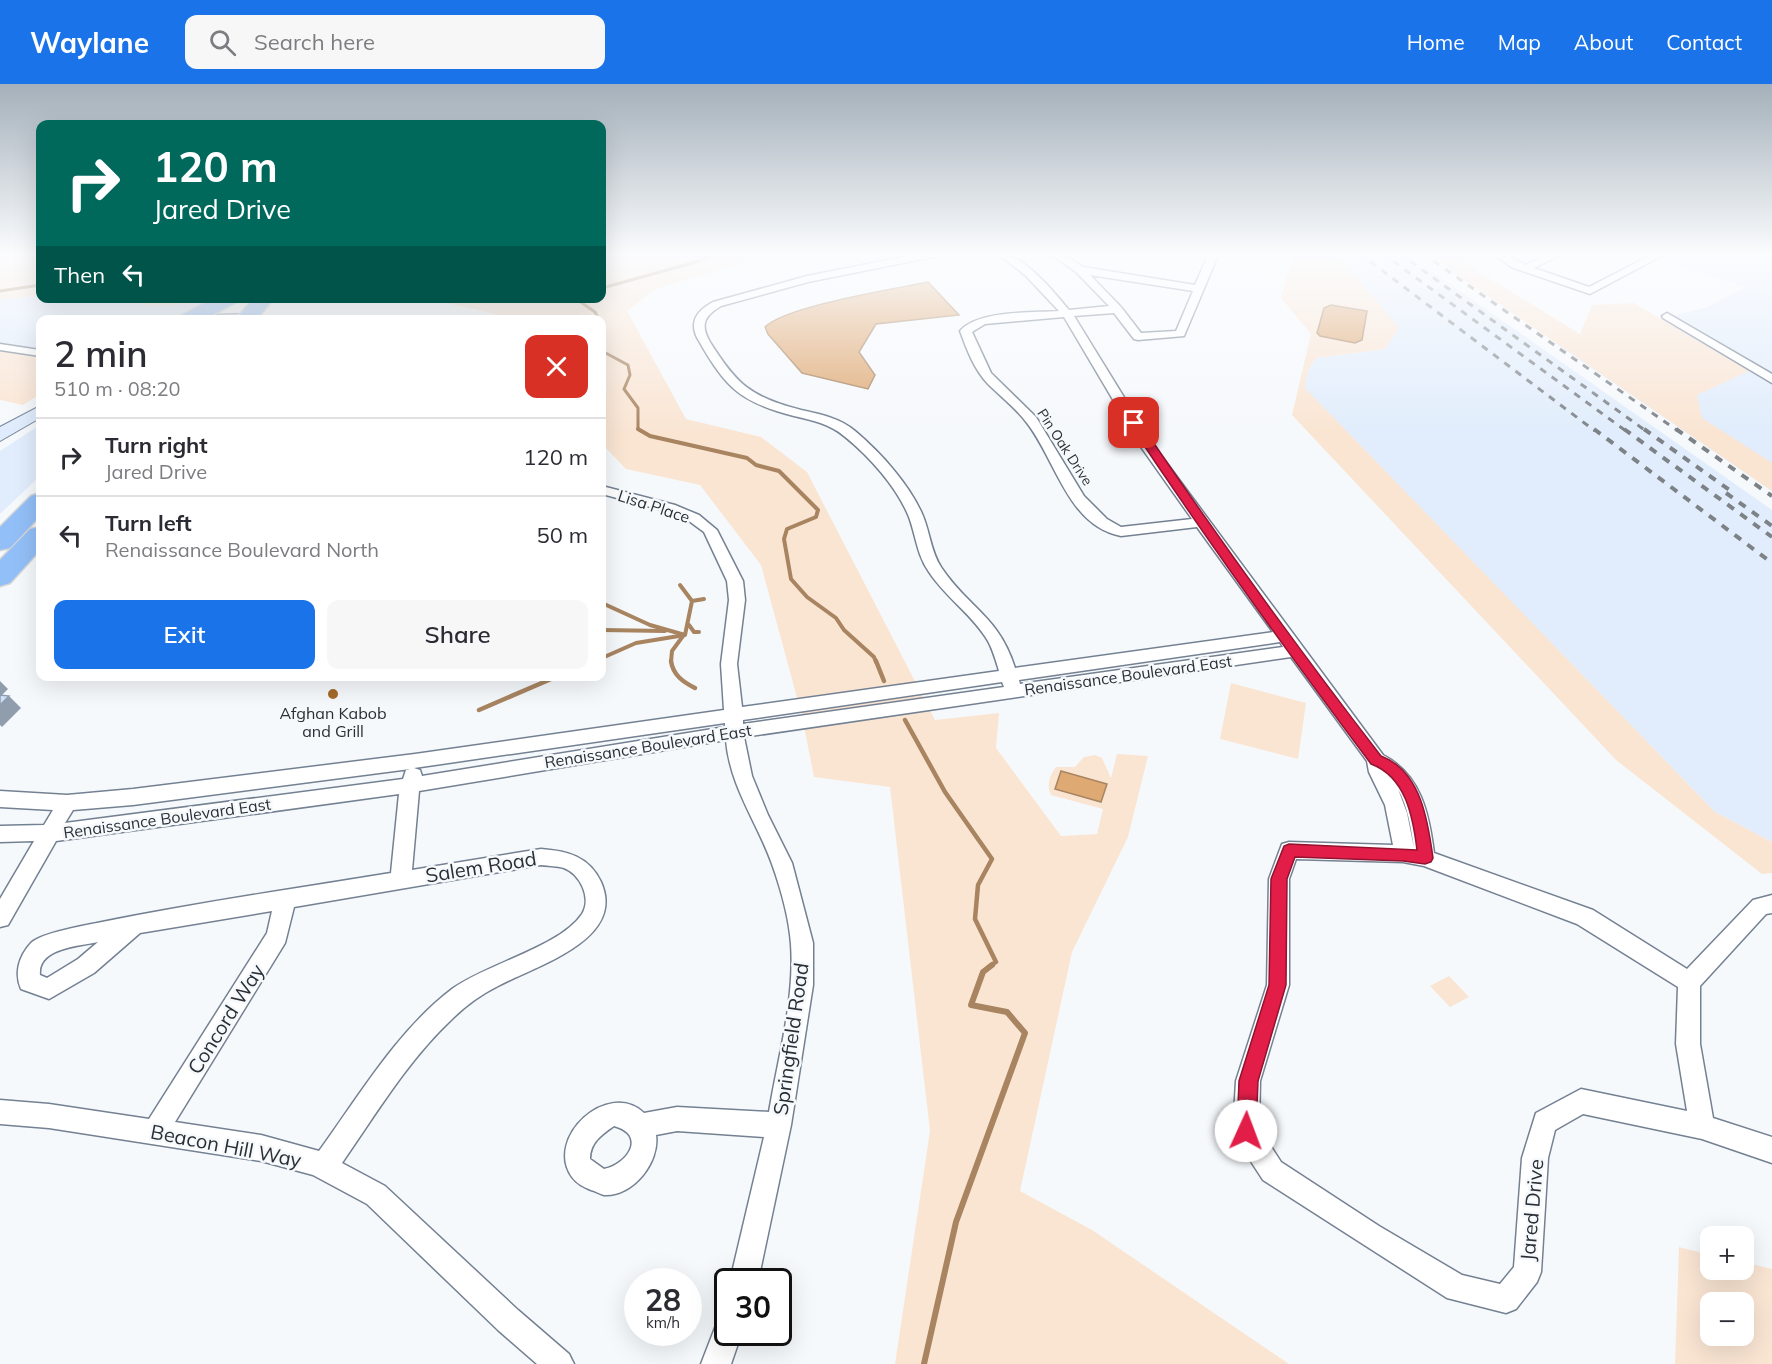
<!DOCTYPE html>
<meta charset="utf-8">
<style>
:root{--surface:#fff;--page:#f7f7f7;--text:#2b2b33;--muted:#7c7c81;--line:#e1e1e2;--accent:#1a73e8}
body{margin:0;font-family:Mulish,sans-serif;background:var(--page);color:var(--text);height:100vh;display:flex;flex-direction:column;font-size:22px;white-space:nowrap}
*{box-sizing:border-box;margin:0}
p{font-size:20px;color:var(--muted)}
.icon{flex:none;width:33px;height:33px;fill:none;stroke:currentColor;stroke-width:2;stroke-linecap:round;stroke-linejoin:round}
.map{position:relative;flex:1;overflow:hidden}
.drawer{position:absolute;left:36px;top:231px;width:570px;height:366px;display:flex;flex-direction:column;background:var(--surface);border-radius:12px;box-shadow:0 6px 24px #0002}
.drawer>*{flex:none}
.guide{position:absolute;left:36px;top:36px;width:570px;height:183px;border-radius:12px;box-shadow:0 6px 24px #0002;background:#00695c;color:#fff;overflow:hidden}
.fabs{position:absolute;left:1700px;top:1142px;display:grid;gap:12px}
.fabs a{display:grid;place-items:center;width:54px;height:54px;border-radius:12px;background:var(--surface);box-shadow:0 6px 24px #0002;font-size:30px}
.speed{position:absolute;left:624px;top:1184px;display:flex;gap:12px;font-size:30px;font-weight:700;text-align:center}
.speed>*{display:grid;place-content:center;width:78px;height:78px;border-radius:50%;background:var(--surface);box-shadow:0 6px 24px #0002;line-height:1}
.speed small{font-size:15px;font-weight:400}
.speed .limit{border:3px solid #111;border-radius:9px;background:#fff;color:#111}
.pin{position:absolute;display:grid;place-items:center;width:51px;height:51px;color:#fff;margin:-26px;border-radius:12px;box-shadow:0 3px 9px #0006}
.me{position:absolute;width:66px;margin:-33px;rotate:2deg;stroke-linejoin:round;filter:drop-shadow(0 0 4px #0008)}
.turn{display:flex;align-items:center;gap:21px;height:126px;padding:0 18px;font-size:27px}
.turn .icon{width:78px;height:78px;stroke-width:2.5}
.turn b{display:block;font-size:42px;line-height:51px}
.then{display:flex;align-items:center;height:57px;padding:0 18px;background:#0003;gap:12px;font-size:22px}
.round{display:grid;place-items:center;flex:none;width:63px;height:63px;border-radius:12px;background:var(--page)}
.overview{display:flex;align-items:center;justify-content:space-between;height:102px;padding:0 18px}
h1{font-size:36px;font-weight:600;line-height:45px}
.button{display:flex;gap:12px;margin-top:auto;padding:12px 18px}
.button a{flex:1;height:69px;border-radius:12px;background:var(--accent);color:#fff;font-size:24px;font-weight:600;line-height:69px;text-align:center}
.button a+a{background:var(--page);color:var(--text)}
ul{padding:0;list-style:none}
li{display:flex;align-items:center;gap:18px;height:78px;padding:0 18px;border-top:2px solid var(--line)}
li div{flex:1}
li b{display:block;font-size:22px}
li em{font-style:normal}
header{display:flex;align-items:center;gap:36px;box-sizing:border-box;height:84px;padding:0 30px;background:var(--accent);color:#fff}
header strong{font-size:28px}
nav{display:flex;gap:33px;margin-inline-start:auto;font-size:21px}
.search{width:420px;height:54px;background:var(--page);display:flex;align-items:center;gap:15px;box-sizing:border-box;padding:0 21px;border-radius:12px;color:var(--muted);font-size:22px}
.map>svg:first-child{display:block}
</style>
<header>
<strong>Waylane</strong>
<div class="search"><svg class="icon" aria-label="search" viewBox="0 0 24 24"><circle cx="10" cy="10" r="6"/><path d="M15 15l6 6"/></svg>Search here</div>
<nav><a>Home</a><a>Map</a><a>About</a><a>Contact</a></nav>
</header>
<div class="map">
<svg width="1772" height="1280" viewBox="0 0 1772 1280">
<rect width="100%" height="100%" fill="#f6f9fc"/>
<g fill="#e1edfc">
<polygon points="1337,169 1406,169 1772,426 1772,758 1715,728 1304,304 1308,287 1316,274 1385,265 1398,244"/>
<polygon points="1674,169 1772,169 1772,407 1555,259 1705,224 1745,203 1667,178 1667,173"/>
<polygon points="40,211 40,214 105,215 154,222 222,216 212,226 183,230 169,235 40,236 40,269 0,265 0,216"/>
<polygon points="40,341 40,392 0,430 0,367"/>
</g>
<g fill="#fae5d3" fill-rule="evenodd">
<path d="M610 169H786L754 175 653 206 627 227 686 335 761 353 807 388 935 636 999 629 996 664 1061 752 1097 750 1103 725 1051 711C1046 701 1050 691 1056 683H1075L1084 673 1095 671 1102 674 1111 694 1117 670 1148 672 1128 753 1072 868 1020 1107 1092 1146 1289 1280H895L930 1047 890 703 814 693 802 632 761 481 700 401 626 385 602 360V236L517 235 430 215 602 214V170Z"/>
<polygon points="1294,169 1337,169 1399,244 1385,265 1316,274 1308,287 1305,304 1715,728 1772,758 1772,789 1762,790 1616,676 1292,331 1311,250 1281,214"/>
<polygon points="1425,169 1490,169 1494,172 1462,178 1580,250 1592,221 1634,219 1749,287 1697,311 1702,334 1772,379 1772,407"/>
<polygon points="0,170 40,171 40,211 0,216"/>
<polygon points="105,215 222,215 219,217 154,222"/>
<polygon points="0,265 40,269 40,310 23,321 0,316"/>
<polygon points="1231,599 1306,619 1298,675 1220,655"/>
<polygon points="1449,892 1469,913 1450,923 1430,902"/>
<path d="M1679 1163 1710 1171V1185H1743V1178L1772 1185V1280H1675ZM1710 1218H1743V1251H1710Z"/>
</g>
<g fill="#dfa974" stroke="#a88461" stroke-width="1.5">
<path d="M928 198 959 231 876 240 859 268 875 291 868 305 802 289 768 250 765 243C786 222 894 205 928 198Z"/>
<polygon points="1331,221 1367,227 1362,256 1355,259 1320,252 1317,249 1324,224"/>
<polygon points="1061,687 1107,700 1101,718 1055,705"/>
</g>
<g fill="none" stroke-linecap="round" stroke-linejoin="round">
<g stroke="#a88461" stroke-width="3">
<polyline points="602,204 696,178 717,169"/>
<polyline points="0,207 40,201"/>
<polyline points="538,214 562,214"/>
<polyline points="575,214 595,228 599,236"/>
<polyline points="602,267 628,281 630,291 624,305 638,324 638,345 641,347"/>
</g>
<g stroke="#a88461" stroke-width="4">
<polyline points="638,345 650,352 747,374 756,381 779,387 818,426 816,433 787,445 784,455 791,495 807,513 836,534 844,546 874,573 876,578"/>
<polyline points="680,501 692,517"/>
<polyline points="602,519 650,541 685,551 692,517 704,515"/>
<polyline points="689,541 694,548 699,548"/>
<polyline points="602,546 665,547"/>
<polyline points="602,574 636,559 679,552"/>
<polyline points="671,578 672,567 683,552"/>
</g>
<g stroke="#a88461" stroke-width="4.5">
<path d="M671 577C673 591 683 598 695 604"/>
<polyline points="876,577 884,597"/>
<polyline points="479,626 558,592"/>
<polyline points="905,636 945,708 992,775 978,801 975,835 996,878 990,882"/>
</g>
<polyline stroke="#a88461" stroke-width="6" points="924,1280 956,1138 1025,949 1007,928 971,921 983,888 992,881"/>
<defs>
<g id="street">
<path d="M923 169H943L938 172 808 198 721 222C704 232 700 241 710 258 737 301 751 313 801 326 820 330 840 334 855 347 881 369 910 401 923 432 930 449 931 468 941 483 968 524 999 532 1015 584L1273 548 1197 443 1121 452C1068 442 1056 376 1027 339 1016 324 1001 313 988 300 974 285 967 266 960 247 978 226 1032 229 1059 227L1025 191 997 169C1023 169 1053 207 1069 226L1109 222 1076 188 1049 169H1061L1083 183 1195 201 1209 169H1219L1184 252 1138 256 1134 255 1114 229 1074 232 1154 362 1383 671C1421 691 1429 729 1434 769L1593 826 1687 885 1753 816 1772 811V829L1766 830 1700 902V960L1713 1034 1772 1053V1079L1702 1055 1583 1030 1555 1046 1548 1074 1541 1188 1537 1198 1516 1225 1506 1229 1447 1214 1263 1096 1237 1056 1233 1047 1236 997 1267 901 1269 795 1282 760 1289 758 1393 761 1385 721 1369 688 1367 677 1291 573 744 653 752 692 768 731 792 779 813 859V901L791 1041 758 1197H730L764 1053 677 1047 656 1051C660 1078 633 1113 604 1111 600 1110 595 1107 591 1106 584 1103 577 1100 572 1093 544 1054 608 995 644 1029L677 1023 769 1028C778 973 795 916 791 860 789 834 781 805 772 780 757 738 730 703 726 656L419 707 412 786 541 765C567 767 589 772 601 798 627 856 535 882 498 902 480 911 464 923 450 937 407 978 376 1030 342 1079L385 1102 518 1226 569 1270 574 1280H537L498 1246 367 1120 313 1091 261 1077 49 1044 0 1040V1016L49 1020 149 1035 267 849 272 827 140 849 94 889 49 915 21 905C14 889 19 872 31 859 41 849 82 842 97 839 194 819 293 805 391 789L399 710 56 757 8 841 0 843V815L34 757 0 758V742L44 741 53 726 0 723V707L67 711 133 705 415 670 724 626 721 580 729 516 727 497 704 448 689 437 665 427 602 410V402L675 421 699 431 717 446 743 497 745 516 737 580 742 623 999 587C996 577 993 566 988 557 973 531 946 514 929 488 917 471 916 452 909 433 897 403 869 372 844 352 830 340 812 336 794 332 740 318 726 304 699 257 688 239 696 227 713 218L807 192ZM1090 191 1193 207 1176 247 1141 249 1121 223ZM1064 233 1141 363 1192 435 1121 443 1107 435 1084 412 1036 333 991 289 972 248 985 240ZM1280 558 1283 563 1020 600 1019 596ZM1002 598 1004 603 743 640V636ZM725 639V643L422 692 420 686 414 684ZM410 685 406 686 403 695 65 739 73 726 133 721ZM1398 705C1408 723 1411 744 1414 764L1407 729ZM1296 775 1403 778 1424 782 1577 840 1678 903 1676 960 1687 1027 1581 1005 1536 1029 1522 1074 1514 1183 1500 1200 1462 1191 1379 1142 1281 1078 1259 1044 1260 997 1289 901V795ZM541 781C548 782 557 782 564 784 580 790 592 814 582 830 560 863 486 880 452 905 397 947 359 1012 319 1067L261 1051 175 1038 285 859 294 823ZM98 858 78 875 47 894 40 891C37 864 80 862 98 858ZM614 1042C647 1051 628 1080 604 1085L590 1075C590 1059 601 1051 614 1042Z"/>
<polygon points="1493,169 1504,169 1525,181 1551,169 1564,169 1534,184 1589,203 1655,169 1667,169 1590,210 1511,183"/>
<polygon points="1667,229 1772,290 1772,299 1663,234 1662,232"/>
<polygon points="0,260 40,266 40,272 0,266"/>
<polygon points="728,1232 728,1248 742,1248 731,1280 701,1280 718,1236"/>
</g>
<g id="secondary">
<polygon points="246,230 254,235 193,236 200,231"/>
<polygon points="40,322 40,334 0,357 0,343"/>
</g>
<g id="highway">
<polygon points="214,214 239,214 237,218 203,236 177,236 180,232"/>
<polygon points="254,214 274,214 256,236 235,236"/>
<polygon points="40,409 40,432 10,464 0,466 0,443 31,412"/>
<polygon points="40,443 40,466 10,499 0,502 0,476 30,445"/>
</g>
</defs>
<use href="#street" stroke="#748192" stroke-width="3"/>
<use href="#secondary" stroke="#748192" stroke-width="2"/>
<use href="#highway" stroke="#d4d5d7" stroke-width="3"/>
<use href="#street" fill="#fff" fill-rule="evenodd"/>
<use href="#secondary" fill="#deecfd" fill-rule="evenodd"/>
<use href="#highway" fill="#92bff7" fill-rule="evenodd"/>
<g stroke="#7d8287" stroke-width="3" stroke-dasharray="7 7" stroke-linecap="butt">
<polyline points="1359,169 1595,347"/>
<polyline points="1382,169 1626,347"/>
<polyline points="1399,169 1646,347"/>
<polyline points="1422,169 1678,347"/>
</g>
<g stroke="#7d8287" stroke-width="4" stroke-dasharray="8 8" stroke-linecap="butt">
<polyline points="1594,345 1772,479"/>
<polyline points="1624,345 1772,453"/>
<polyline points="1644,345 1735,410"/>
<polyline points="1676,345 1772,412"/>
<polyline points="1726,409 1772,442"/>
</g>
</g>
<g fill="#909dad">
<polygon points="0,597 8,605 0,613"/>
<polygon points="9,612 21,624 2,643 0,641 0,621"/>
</g>
<polygon fill="#cde0f7" stroke="#909dad" stroke-width="1.5" points="0,611 9,612 0,621"/>
<linearGradient id="sky" x2="0" y2="1"><stop stop-color="#a4b0ba"/><stop offset="0.49" stop-color="#fbfcfe"/><stop offset="1" stop-color="#fbfcfe" stop-opacity="0"/></linearGradient>
<rect width="1772" height="348" fill="url(#sky)"/>
<path fill="#e11d48" stroke="#92132f" stroke-width="1.5" d="M1131 336H1138C1216 451 1296 562 1381 672 1421 687 1428 737 1433 774L1431 778 1425 780 1403 777 1295 773 1287 795 1286 901 1258 997 1256 1047 1253 1054 1246 1056 1240 1054 1237 1047 1239 997 1269 901 1271 795 1284 762 1289 760 1417 766C1413 733 1406 693 1371 680 1287 568 1206 455 1129 339Z"/>
<circle fill="#a46a29" stroke="#f6f9fc" stroke-width="2" cx="333" cy="610" r="6"/>
<g text-anchor="middle" stroke-width="5" stroke-linejoin="round" paint-order="stroke">
<g font-size="14" fill="#292f35" stroke="#f6f9fc">
<text transform="translate(1065 363) rotate(57)" y="5">Pin Oak Drive</text>
</g>
<g font-size="16" fill="#292f35" stroke="#f6f9fc">
<text transform="translate(654 422) rotate(18)" y="6">Lisa Place</text>
<text transform="translate(1128 591) rotate(-8)" y="6">Renaissance Boulevard East</text>
<text transform="translate(648 662) rotate(-9)" y="6">Renaissance Boulevard East</text>
<text transform="translate(167 734) rotate(-8)" y="6">Renaissance Boulevard East</text>
</g>
<g font-size="16" fill="#292f35" stroke="#f6f9fc">
<text x="333" y="635">Afghan Kabob<tspan x="333" dy="18">and Grill</tspan></text>
</g>
<g font-size="20" fill="#292f35" stroke="#f6f9fc">
<text transform="translate(481 783) rotate(-9)" y="7">Salem Road</text>
<text transform="translate(226 935) rotate(-58)" y="7">Concord Way</text>
<text transform="translate(791 955) rotate(-82)" y="7">Springfield Road</text>
<text transform="translate(226 1062) rotate(11)" y="7">Beacon Hill Way</text>
<text transform="translate(1532 1126) rotate(-85)" y="7">Jared Drive</text>
</g>
</g>
</svg>
<div class="fabs">
<a>+</a>
<a>−</a>
</div>
<div class="speed"><div>28<small>km/h</small></div><div class="limit">30</div></div>
<div class="pin" style="left:1134px;top:339px;background:#d93025"><svg class="icon" aria-label="arrive" viewBox="0 0 24 24"><path d="M6 21V4h12l-3 4 3 4H6"/></svg></div>
<svg class="me" style="left:1246px;top:1047px" viewBox="-20 -20 40 40"><circle r="19" fill="#fff"/><path d="M0-13L10 11 0 6-10 11z" fill="#e11d48"/></svg>
<div class="guide">
<div class="turn"><svg class="icon" aria-label="right" viewBox="0 0 24 24"><path d="M7 20v-9h11M14 6l5 5-5 5"/></svg><div><b>120 m</b>Jared Drive</div></div>
<div class="then">Then<svg class="icon" aria-label="left" viewBox="0 0 24 24"><path d="M17 20v-9H6M10 6l-5 5 5 5"/></svg></div>
</div>
<section class="drawer">
<div class="overview"><div><h1>2 min</h1><p>510 m · 08:20</p></div><a class="round" style="background:#d93025;color:#fff"><svg class="icon" aria-label="close" viewBox="0 0 24 24"><path d="M6 6l12 12M18 6L6 18"/></svg></a></div>
<ul>
<li><svg class="icon" aria-label="right" viewBox="0 0 24 24"><path d="M7 20v-9h11M14 6l5 5-5 5"/></svg><div><b>Turn right</b><p>Jared Drive</p></div><em>120 m</em></li>
<li><svg class="icon" aria-label="left" viewBox="0 0 24 24"><path d="M17 20v-9H6M10 6l-5 5 5 5"/></svg><div><b>Turn left</b><p>Renaissance Boulevard North</p></div><em>50 m</em></li>
</ul>
<div class="button"><a>Exit</a><a>Share</a></div>
</section>
</div>
